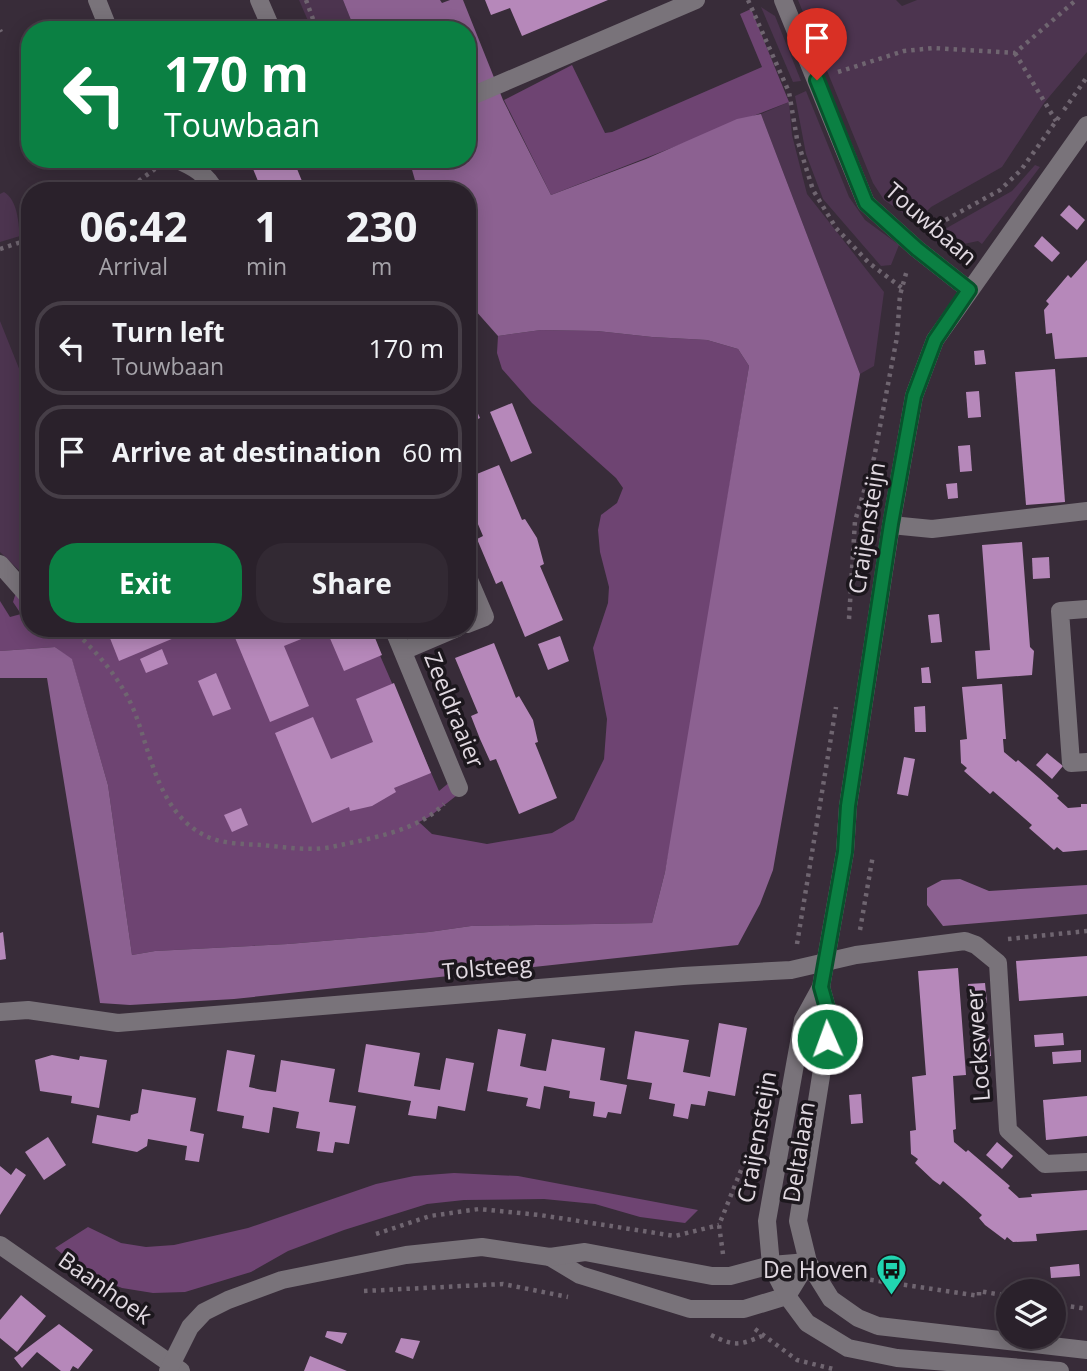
<!DOCTYPE html>
<style>
:root{--surface:#2a212b;--page:#322933;--text:#f1f3f6;--muted:#a5a3a9;--line:#463e47;--accent:#0b8043}
body{margin:0;font-family:"Open Sans",sans-serif;background:var(--page);color:var(--text);height:100vh;display:flex;flex-direction:column;font-size:26px;white-space:nowrap}
*{box-sizing:border-box;margin:0}
p{font-size:23px;color:var(--muted)}
.icon{flex:none;width:38px;height:38px;fill:none;stroke:currentColor;stroke-width:2;stroke-linecap:round;stroke-linejoin:round}
.map{position:relative;flex:1;overflow:hidden}
.sheet{position:absolute;left:21px;top:182px;width:455px;height:455px;display:flex;flex-direction:column;background:var(--surface);border-radius:28px;box-shadow:0 4px 18px #0003,0 0 0 2px var(--line)}
.sheet>*{flex:none}
.top-card{position:absolute;left:21px;top:21px;width:455px;height:147px;border-radius:28px;box-shadow:0 4px 18px #0003,0 0 0 2px var(--line);background:#0b8043;color:#fff;overflow:hidden}
.tools{position:absolute;left:996px;top:1279px;display:grid;gap:14px}
.tools a{display:grid;place-items:center;width:70px;height:70px;border-radius:50%;background:var(--surface);box-shadow:0 4px 18px #0003,0 0 0 2px var(--line);font-size:35px}
.pin{position:absolute;display:grid;place-items:center;width:60px;height:60px;color:#fff;margin:-72px -30px;border-radius:50% 50% 50% 0;rotate:-45deg;box-shadow:0 0 7px #0007}
.pin .icon{rotate:45deg}
.me{position:absolute;width:77px;margin:-38px;rotate:358deg;stroke-linejoin:round;filter:drop-shadow(0 0 5px #0008)}
.turn{display:flex;align-items:center;gap:24px;height:147px;padding:0 28px;font-size:32px}
.turn .icon{width:91px;height:91px;stroke-width:2.5}
.turn b{display:block;font-size:49px;line-height:60px}
.eta{display:flex;justify-content:space-evenly;align-items:center;height:119px;text-align:center}
.eta b{font-size:42px;font-weight:700;line-height:49px}
.button{display:flex;gap:14px;margin-top:auto;padding:14px 28px}
.button a{flex:1;height:80px;border-radius:28px;background:var(--accent);color:#fff;font-size:28px;font-weight:700;line-height:80px;text-align:center}
.button a+a{background:var(--page);color:var(--text)}
ul{padding:0;list-style:none}
li{display:flex;align-items:center;gap:21px;height:94px;margin:0 14px 10px;padding:0 14px;border:4px solid var(--line);border-radius:28px}
li div{flex:1}
li b{display:block;font-size:26px}
li em{font-style:normal}
.map>svg:first-child{display:block}
</style>
<div class="map">
<svg width="1087" height="1371" viewBox="0 0 1087 1371">
<rect width="100%" height="100%" fill="#382c39"/>
<g fill="#4c344f">
<polygon points="299,0 343,0 355,30 312,30"/>
<polygon points="798,0 896,0 902,6 917,0 1087,0 1087,52 1044,103 1002,167 931,207 916,222 884,200 873,183"/>
<polygon points="761,7 775,16 801,81 793,82"/>
<polygon points="806,91 849,197 865,220 899,245 891,265 881,266 823,199 806,154 795,96"/>
<polygon points="789,102 792,135 807,194 884,292 874,366 860,374 761,114"/>
<polygon points="1035,165 1040,167 982,244 978,241 945,248 933,240 945,229 1012,191"/>
<path d="M4 192C18 201 18 221 20 236L0 242V194Z"/>
<polygon points="0,321 30,396 30,524 22,573 0,552"/>
</g>
<g fill="#6e4472">
<polygon points="751,9 789,102 551,195 504,100 572,65 605,133 612,132 762,67 740,14"/>
<polygon points="541,330 597,331 652,337 707,340 738,349 749,366 678,805 665,872 652,923 471,926 429,932 288,944 155,951 132,955 108,785 72,660 55,647 0,651 0,601 10,617 21,614 13,602 22,573 30,524 30,628 368,628 439,791 451,781 456,796 429,817 419,822 432,834 487,844 552,833 574,820 604,759 607,719 593,648 608,603 609,587 600,552 598,530 601,515 617,503 623,488 616,478 532,403 502,369 497,353 498,336"/>
<polygon points="454,1173 518,1176 698,1210 685,1223 640,1217 595,1204 544,1199 464,1200 427,1204 344,1230 288,1251 251,1272 185,1292 153,1293 122,1288 85,1273 55,1248 88,1227 121,1243 146,1247 174,1245 248,1228 376,1184 414,1176"/>
</g>
<g fill="#8c6191">
<polygon points="343,0 440,0 442,3 450,0 463,0 503,100 551,195 646,159 737,119 761,114 860,374 773,870 760,904 738,945 234,999 130,1005 100,1003 47,678 0,678 0,651 55,647 72,659 108,785 132,955 155,951 288,944 429,932 471,926 652,923 665,872 749,366 738,349 707,340 652,337 597,331 541,330 498,336 467,301 467,191 418,191 409,159 467,159 467,30 355,30"/>
<polygon points="960,879 989,891 1087,885 1087,914 943,926 927,905 927,888 942,880"/>
</g>
<g fill="#b688ba">
<polygon points="485,0 608,0 522,36 510,8 491,15"/>
<polygon points="249,159 293,159 306,191 262,191"/>
<polygon points="1069,205 1085,220 1077,230 1060,215"/>
<polygon points="1042,236 1060,253 1052,262 1034,246"/>
<polygon points="1087,260 1087,357 1055,359 1052,333 1046,334 1044,310 1049,304 1046,301 1068,275 1071,278"/>
<polygon points="984,350 986,364 975,365 974,351"/>
<polygon points="1055,369 1065,502 1026,505 1015,372"/>
<polygon points="467,389 480,418 467,424"/>
<polygon points="979,391 981,417 968,418 966,392"/>
<polygon points="512,403 532,453 511,462 490,412"/>
<polygon points="970,445 972,471 960,472 958,446"/>
<polygon points="499,465 522,520 525,519 537,538 544,564 540,566 563,620 525,637 502,581 496,584 477,539 483,536 467,498 467,478"/>
<polygon points="957,483 958,498 948,499 946,484"/>
<polygon points="1022,542 1030,647 1034,651 1032,675 977,679 975,651 990,650 982,545"/>
<polygon points="1049,557 1050,578 1033,579 1032,558"/>
<polygon points="939,614 942,642 931,643 928,615"/>
<polygon points="106,628 198,628 119,661"/>
<polygon points="231,628 371,628 382,655 344,671 326,629 284,646 309,706 270,722"/>
<polygon points="560,636 569,661 548,670 538,644"/>
<polygon points="494,643 516,698 519,696 533,720 538,742 535,743 557,798 519,814 496,759 490,761 480,739 471,716 478,713 455,658"/>
<polygon points="162,649 168,664 146,673 140,659"/>
<polygon points="929,667 931,683 922,683 921,668"/>
<polygon points="216,673 231,709 213,716 198,681"/>
<polygon points="394,683 431,773 394,788 396,792 372,806 350,811 349,807 312,823 275,733 313,717 331,759 373,742 356,699"/>
<polygon points="1002,684 1006,739 1003,739 1004,752 1016,762 1018,760 1039,778 1059,796 1057,798 1068,808 1081,807 1081,804 1087,804 1087,850 1063,852 1057,847 1054,850 1029,828 1032,825 993,791 990,794 964,771 967,768 961,763 960,740 967,739 962,687"/>
<polygon points="925,706 926,732 915,732 914,707"/>
<polygon points="1047,753 1063,766 1052,779 1036,765"/>
<polygon points="904,757 915,759 908,796 897,794"/>
<polygon points="241,808 248,825 232,832 224,815"/>
<polygon points="3,932 6,959 0,960 0,933"/>
<polygon points="1087,956 1087,996 1019,1001 1016,961"/>
<polygon points="958,968 966,1075 953,1076 956,1129 953,1130 954,1142 966,1152 968,1150 1010,1186 1008,1188 1019,1198 1032,1197 1031,1194 1087,1190 1087,1230 1036,1234 1037,1241 1013,1242 1007,1237 1005,1240 985,1225 979,1218 982,1215 963,1198 943,1181 940,1185 933,1180 915,1163 918,1159 911,1154 910,1131 916,1130 912,1077 926,1075 918,971"/>
<polygon points="985,983 987,1003 970,1005 968,984"/>
<polygon points="719,1023 747,1028 735,1096 708,1091 705,1106 691,1104 688,1119 673,1116 675,1104 649,1099 652,1083 627,1079 635,1031 689,1040 683,1072 710,1077"/>
<polygon points="498,1029 526,1034 520,1066 533,1069 546,1071 552,1039 605,1048 600,1080 627,1085 621,1114 608,1112 606,1118 593,1116 595,1102 569,1098 570,1091 544,1086 540,1109 526,1106 528,1098 487,1091"/>
<polygon points="1063,1033 1064,1045 1035,1047 1034,1035"/>
<polygon points="989,1035 991,1056 974,1057 972,1037"/>
<polygon points="366,1044 420,1053 414,1086 440,1090 446,1058 474,1063 465,1111 438,1106 436,1119 408,1115 411,1101 358,1092"/>
<polygon points="227,1050 255,1055 249,1087 262,1090 276,1092 281,1060 335,1069 329,1102 356,1106 349,1144 335,1142 333,1153 317,1151 320,1132 296,1128 299,1112 273,1107 269,1133 242,1128 244,1116 217,1111"/>
<polygon points="1081,1050 1081,1062 1053,1064 1052,1052"/>
<polygon points="52,1055 79,1060 80,1056 107,1060 99,1108 71,1103 72,1096 40,1091 35,1060"/>
<polygon points="142,1089 196,1098 190,1131 204,1134 199,1162 185,1160 187,1146 148,1139 147,1146 137,1152 92,1143 97,1115 130,1121 131,1115 138,1113"/>
<polygon points="861,1094 863,1123 851,1124 849,1095"/>
<polygon points="1087,1096 1087,1136 1046,1140 1043,1100"/>
<polygon points="48,1137 66,1165 44,1180 25,1152"/>
<polygon points="997,1142 1013,1156 1002,1169 986,1155"/>
<polygon points="0,1166 11,1175 16,1168 26,1175 0,1215"/>
<polygon points="1079,1264 1080,1276 1051,1278 1050,1267"/>
<polygon points="21,1295 46,1316 17,1352 0,1338 0,1320"/>
<polygon points="59,1324 93,1350 78,1369 73,1366 70,1371 61,1371 37,1352 22,1368 14,1358"/>
<polygon points="327,1331 347,1333 342,1344 325,1337"/>
<polygon points="401,1338 420,1341 413,1359 395,1352"/>
<polygon points="310,1356 347,1371 304,1371"/>
</g>
<g fill="none" stroke-linecap="round" stroke-linejoin="round">
<g stroke="#6f6570" stroke-width="4.5" stroke-dasharray="3.5 5" stroke-linecap="butt">
<polyline points="306,0 317,30"/>
<polyline points="748,0 789,92 797,139 813,190 836,228 869,263 902,288"/>
<polyline points="0,30 1,32"/>
<polyline points="1015,53 1056,121"/>
<polyline points="838,72 904,51 934,48 1015,53 1076,0"/>
<polyline points="1064,110 1087,77"/>
<polyline points="125,191 155,169"/>
<polyline points="933,231 940,223 1000,190 1021,170 1059,117"/>
<polyline points="0,249 30,239"/>
<polyline points="849,619 855,521 874,458 897,337 900,295 907,270"/>
<path d="M71 628C96 651 122 680 135 713 151 755 159 812 204 835 220 844 244 844 261 845 286 847 312 852 336 846 372 838 417 831 444 804"/>
<polyline points="860,930 873,855"/>
<polyline points="1008,939 1087,931"/>
<polyline points="797,944 836,707"/>
<polyline points="376,1234 430,1216 479,1209 540,1215 675,1236 719,1225"/>
<polyline points="723,1254 719,1225 756,1133"/>
<polyline points="845,1276 979,1296 979,1291 1008,1296"/>
<polyline points="364,1291 503,1284 568,1297"/>
<polyline points="1054,1304 1087,1309"/>
<polyline points="755,1329 797,1360 833,1369"/>
<path d="M711 1335C734 1346 738 1346 762 1336"/>
</g>
<g stroke="#79737a" stroke-width="18">
<polyline points="97,0 109,30"/>
<polyline points="259,0 272,30"/>
<polyline points="783,0 866,203 917,249 969,290"/>
<polyline points="467,98 696,0"/>
<path d="M175 159C192 166 207 174 215 191"/>
<polyline points="891,525 932,529 1087,511"/>
<polyline points="0,564 29,597"/>
<polyline points="467,575 485,617 467,624"/>
<polyline points="1087,609 1060,611 1071,763 1087,762"/>
<polyline points="393,628 459,788"/>
<polyline points="403,651 457,628"/>
<polyline points="821,987 830,1019 798,1221 808,1262 831,1299 858,1318 878,1326 1087,1350"/>
<polyline points="0,1012 28,1010 118,1023 683,976 791,970 856,955 965,941 976,945 998,963 1008,1130 1045,1164 1087,1162"/>
<polyline points="0,1245 181,1371"/>
<polyline points="550,1257 580,1275 690,1309 744,1309 787,1296 808,1262"/>
<polyline points="168,1371 190,1327 204,1312 228,1300 282,1280 406,1255 482,1247 550,1257 585,1252 712,1276 730,1276 771,1265 808,1262"/>
<polyline points="1060,1371 897,1358 848,1348 807,1323 787,1296 771,1265 767,1221 770,1204 803,1020 821,987 845,852 848,806 891,525 914,396 935,340 1087,125"/>
</g>
</g>
<g fill="none" stroke-linecap="round" stroke-linejoin="round">
<defs>
<polyline id="route" points="817,80 866,203 917,249 969,290 935,340 914,396 891,524 848,806 845,852 821,987 830,1019 827,1039"/>
</defs>
<use href="#route" stroke="#07532c" stroke-width="18"/>
<use href="#route" stroke="#0b8043" stroke-width="12"/>
</g>
<defs>
<symbol id="bus-pin" viewBox="-11 -11 22 30"><path d="M0 17L-7.5 6A9.5 9.5 0 1 1 7.5 6Z" fill="#21d5b0" stroke="#1c171d"/><path d="M-5-6H5V4H4V6H2V4H-2V6H-4V4H-5ZM-3.5-4V0h7V-4ZM-3.5 1.2v1.5H-2V1.2ZM2 1.2v1.5H3.5V1.2Z" fill="#111"/></symbol>
</defs>
<g fill-rule="evenodd">
<use href="#bus-pin" x="874" y="1252" width="35" height="47"/>
</g>
<g text-anchor="middle" stroke-width="7" stroke-linejoin="round" paint-order="stroke">
<g font-size="23" fill="#e1d9e1" stroke="#1c171d">
<text transform="translate(931 224) rotate(41)" y="8">Touwbaan</text>
<text transform="translate(867 528) rotate(-81)" y="8">Craijensteijn</text>
<text transform="translate(454 710) rotate(68)" y="8">Zeeldraaier</text>
<text transform="translate(487 968) rotate(-5)" y="8">Tolsteeg</text>
<text transform="translate(978 1045) rotate(-94)" y="8">Locksweer</text>
<text transform="translate(757 1137) rotate(-80)" y="8">Craijensteijn</text>
<text transform="translate(799 1152) rotate(-81)" y="8">Deltalaan</text>
<text transform="translate(105 1288) rotate(35)" y="8">Baanhoek</text>
</g>
<g font-size="23" fill="#e1d9e1" stroke="#1c171d" text-anchor="end">
<text x="868" y="1278">De Hoven</text>
</g>
</g>
</svg>
<div class="tools">
<a><svg class="icon" aria-label="layers" viewBox="0 0 24 24"><path d="M12 4l9 5-9 5-9-5zM3 14l9 5 9-5"/></svg></a>
</div>
<div class="pin" style="left:817px;top:80px;background:#d93025"><svg class="icon" aria-label="arrive" viewBox="0 0 24 24"><path d="M6 21V4h12l-3 4 3 4H6"/></svg></div>
<svg class="me" style="left:827px;top:1039px" viewBox="-20 -20 40 40"><circle r="17" fill="#0b8043" stroke="#fff" stroke-width="3"/><path d="M0-11L8 9 0 5-8 9z" fill="#fff"/></svg>
<div class="top-card">
<div class="turn"><svg class="icon" aria-label="left" viewBox="0 0 24 24"><path d="M17 20v-9H6M10 6l-5 5 5 5"/></svg><div><b>170 m</b>Touwbaan</div></div>
</div>
<section class="sheet">
<div class="eta">
<div><b>06:42</b><p>Arrival</p></div>
<div><b>1</b><p>min</p></div>
<div><b>230</b><p>m</p></div>
</div>
<ul>
<li><svg class="icon" aria-label="left" viewBox="0 0 24 24"><path d="M17 20v-9H6M10 6l-5 5 5 5"/></svg><div><b>Turn left</b><p>Touwbaan</p></div><em>170 m</em></li>
<li><svg class="icon" aria-label="arrive" viewBox="0 0 24 24"><path d="M6 21V4h12l-3 4 3 4H6"/></svg><div><b>Arrive at destination</b></div><em>60 m</em></li>
</ul>
<div class="button"><a>Exit</a><a>Share</a></div>
</section>
</div>
